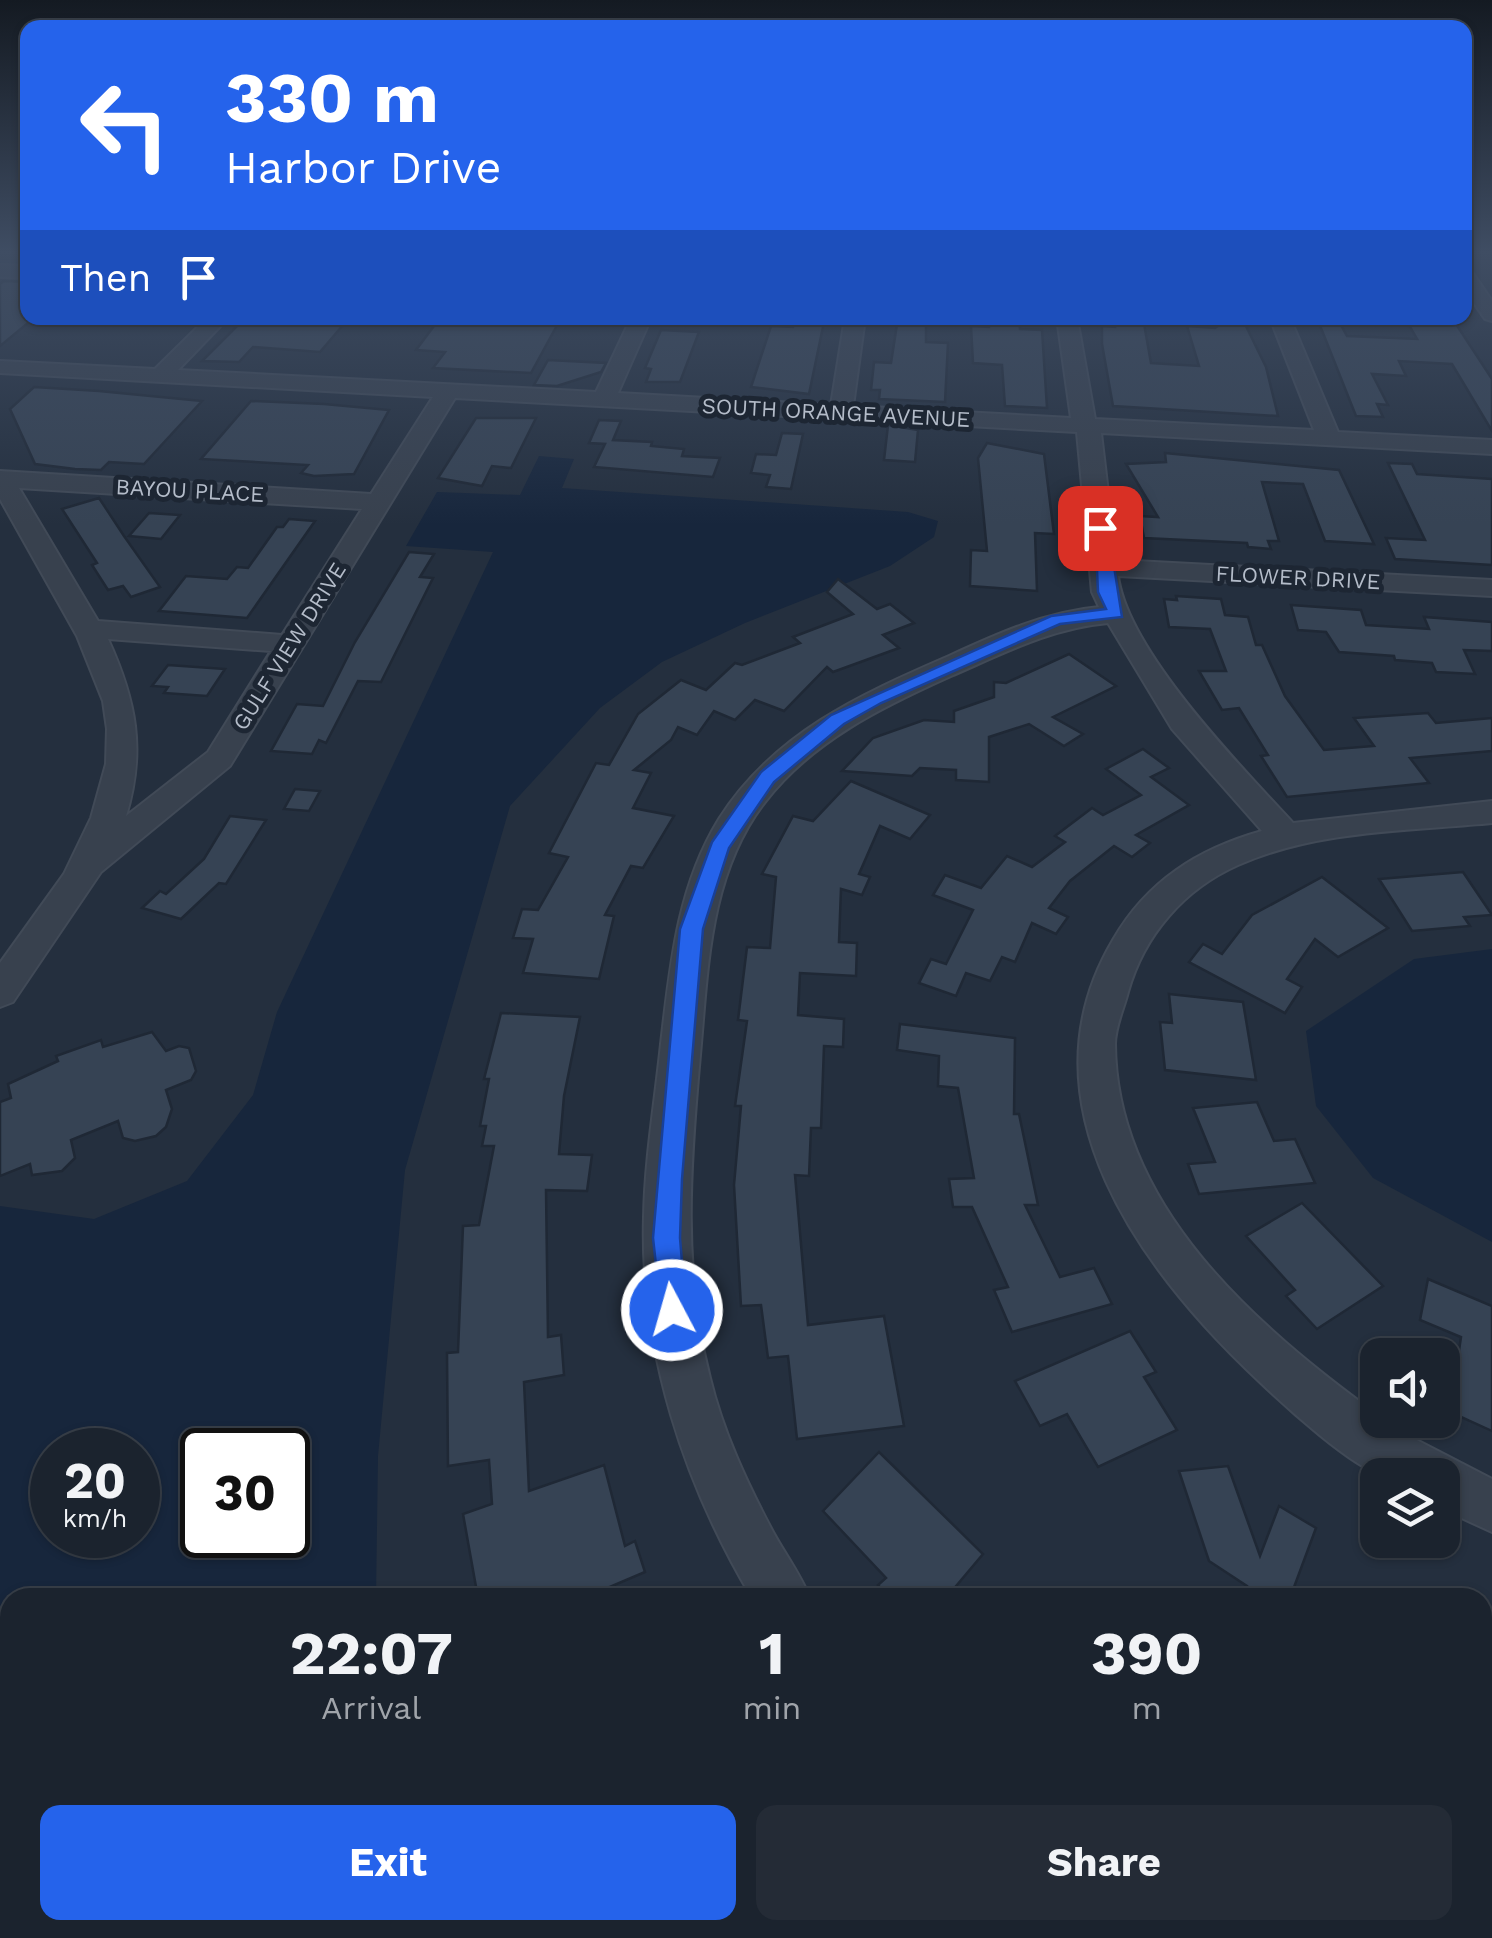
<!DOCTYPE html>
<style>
:root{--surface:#1b232e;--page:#242b36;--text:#f1f3f6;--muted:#a0a4aa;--line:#39404a;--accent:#2563eb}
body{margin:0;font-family:"Work Sans",sans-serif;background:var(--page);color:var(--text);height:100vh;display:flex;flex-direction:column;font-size:38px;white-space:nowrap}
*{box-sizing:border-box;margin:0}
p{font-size:32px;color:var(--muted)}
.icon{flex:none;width:55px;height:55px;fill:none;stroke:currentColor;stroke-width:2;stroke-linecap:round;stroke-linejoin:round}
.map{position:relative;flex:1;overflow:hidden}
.panel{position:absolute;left:0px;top:1588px;width:1492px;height:352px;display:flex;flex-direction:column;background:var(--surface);border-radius:30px 30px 0 0;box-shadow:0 2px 8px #0004,0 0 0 2px var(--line)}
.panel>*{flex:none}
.top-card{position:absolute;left:20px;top:20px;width:1452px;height:305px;border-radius:20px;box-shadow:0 2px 8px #0004,0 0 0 2px var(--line);background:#2563eb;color:#fff;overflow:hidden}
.controls{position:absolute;left:1360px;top:1338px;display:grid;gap:20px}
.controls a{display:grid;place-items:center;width:100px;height:100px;border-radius:20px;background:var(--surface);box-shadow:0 2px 8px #0004,0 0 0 2px var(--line);font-size:50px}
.speed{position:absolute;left:30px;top:1428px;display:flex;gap:20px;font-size:50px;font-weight:700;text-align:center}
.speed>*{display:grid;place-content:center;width:130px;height:130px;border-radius:50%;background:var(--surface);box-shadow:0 2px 8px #0004,0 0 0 2px var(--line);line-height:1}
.speed small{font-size:25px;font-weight:400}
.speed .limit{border:5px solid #111;border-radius:15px;background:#fff;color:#111}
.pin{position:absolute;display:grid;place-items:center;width:85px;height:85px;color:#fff;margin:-42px;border-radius:20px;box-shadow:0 5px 15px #0006}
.me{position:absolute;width:110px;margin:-55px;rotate:354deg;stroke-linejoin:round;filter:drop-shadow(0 0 8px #0008)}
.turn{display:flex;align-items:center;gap:35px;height:210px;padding:0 40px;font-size:45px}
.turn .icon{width:130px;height:130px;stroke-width:2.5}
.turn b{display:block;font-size:70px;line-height:85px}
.then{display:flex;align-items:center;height:95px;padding:0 40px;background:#0003;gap:20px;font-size:38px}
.eta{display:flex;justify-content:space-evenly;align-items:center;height:170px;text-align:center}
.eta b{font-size:60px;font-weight:700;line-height:70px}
.cta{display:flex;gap:20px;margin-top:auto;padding:20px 40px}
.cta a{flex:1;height:115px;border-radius:20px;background:var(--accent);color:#fff;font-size:40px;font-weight:700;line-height:115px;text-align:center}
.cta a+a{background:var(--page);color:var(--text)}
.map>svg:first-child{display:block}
</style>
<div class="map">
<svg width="1492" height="1938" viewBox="0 0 1492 1938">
<rect width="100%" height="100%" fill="#242f3e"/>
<g fill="#17263c" fill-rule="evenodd">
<path d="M539 456 574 459 562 488 908 512 938 521 934 537 890 566 745 623 662 662 600 708 510 806 405 1170 378 1456 376 1597 10 1598V1930H565L571 1938H0V1206L94 1219 187 1181 253 1095 277 1012 493 552 406 546 437 492 520 495ZM52 1450H138V1535H52ZM202 1450H288V1535H202Z"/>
<polygon points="1492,949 1492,1242 1373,1178 1316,1106 1306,1031 1414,959"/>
</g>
<g fill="#364354" stroke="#1f2835" stroke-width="2.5">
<polygon points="4,281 28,282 28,323 0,346 0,284"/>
<polygon points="245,318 349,318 320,352 253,347 239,362 202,361"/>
<polygon points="440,318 561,318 531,373 433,368 445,352 416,350"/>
<polygon points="898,318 926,318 926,342 948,343 945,402 879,399 880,390 871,390 874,362 891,363"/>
<polygon points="989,318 1019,318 1020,329 1042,330 1047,408 1005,406 1002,365 973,363 971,326 989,327"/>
<polygon points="1114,318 1143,318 1151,363 1199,366 1187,326 1215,328 1221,324 1219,318 1242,318 1266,367 1278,416 1113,406 1102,344 1102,326 1115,327"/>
<polygon points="1317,318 1337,318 1347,336 1417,339 1405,318 1444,318 1447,324 1456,324 1492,379 1492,431 1452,364 1399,361 1406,376 1372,374 1388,405 1377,404 1383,417 1356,416"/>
<polygon points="795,320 824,322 809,394 751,387 771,326 793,327"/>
<polygon points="661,330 699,332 680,382 646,382 651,369 645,368"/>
<polygon points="548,360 606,363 601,372 557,386 534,385"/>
<polygon points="34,387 99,391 202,401 144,464 109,462 101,470 75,469 35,464 10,409"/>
<polygon points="251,401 324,404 389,410 354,474 314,476 301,473 308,465 201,459"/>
<polygon points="476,418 536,418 511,468 492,466 482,486 438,478"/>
<polygon points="599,420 621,421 613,440 652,442 651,446 684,449 682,456 720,458 713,477 594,467 605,444 589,443"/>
<polygon points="888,425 918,430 915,462 884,460"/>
<polygon points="782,433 803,434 791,489 766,487 770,475 751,473 756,454 776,455"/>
<polygon points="987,443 1044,454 1054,534 1035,533 1037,591 970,586 971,550 987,551 978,458"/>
<polygon points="1165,453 1339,470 1374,544 1325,541 1303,484 1262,482 1279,541 1268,541 1271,549 1248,547 1247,543 1144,538 1140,516 1158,517 1126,464 1166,462"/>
<polygon points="1388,463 1412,464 1417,474 1492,479 1492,565 1395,559 1386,538 1425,540"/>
<polygon points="99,498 124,536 160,587 131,597 123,586 108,590 92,565 97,563 62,509"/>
<polygon points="149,513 180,515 161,539 129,536"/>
<polygon points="289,519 315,521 247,618 159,611 186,576 227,579 237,567 248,568 277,527 283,527"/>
<polygon points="409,552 434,554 420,577 433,578 381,682 358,681 326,743 319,740 312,754 271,751 297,704 323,706 355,642"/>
<polygon points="838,579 877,609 890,604 914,623 883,635 899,648 833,672 827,667 784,711 755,700 735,720 714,711 697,735 678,727 671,740 634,770 651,773 633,808 674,816 643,868 631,866 605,915 614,916 599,979 523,973 533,939 513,938 522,909 538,910 568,857 549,853 596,763 609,765 638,714 681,680 706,690 735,663 742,665 800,643 793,637 853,614 827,592"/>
<polygon points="1176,596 1221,599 1225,615 1248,617 1256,645 1262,645 1285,696 1324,750 1374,746 1354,718 1428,713 1436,723 1492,718 1492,751 1410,758 1429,783 1287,797 1261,756 1268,755 1239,708 1222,710 1199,671 1226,671 1210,629 1169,627 1164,599 1177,600"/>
<polygon points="1291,605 1361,610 1366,625 1429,629 1424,617 1492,622 1492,651 1464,650 1475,674 1436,672 1432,663 1395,660 1394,656 1339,652 1326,632 1298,630"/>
<polygon points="1069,654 1116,686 1053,717 1083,734 1064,746 1029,724 989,737 989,782 956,780 956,770 920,768 912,776 842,771 873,738 924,720 954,722 954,711 994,697 994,682 1006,683"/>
<polygon points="168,665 225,669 207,696 164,693 168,687 152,686"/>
<polygon points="1143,749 1169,768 1151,777 1189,805 1136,835 1150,843 1132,857 1114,846 1070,881 1049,908 1068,917 1056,934 1032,923 1015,962 1002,957 990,981 966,973 956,996 919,983 931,959 946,964 973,910 933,895 945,875 981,888 1007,856 1032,867 1065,842 1055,836 1092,808 1103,815 1141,795 1106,769"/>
<polygon points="851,781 930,815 910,839 880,826 859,874 870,877 862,895 841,889 839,942 857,943 856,976 800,973 798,1015 844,1019 843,1047 824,1046 821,1128 811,1128 809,1176 795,1175 808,1325 884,1316 904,1426 797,1439 788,1356 768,1358 761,1305 741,1306 734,1185 741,1106 735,1106 747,1021 738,1020 747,947 770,948 776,877 762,874 793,816 813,821"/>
<polygon points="295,789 320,791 309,811 284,809"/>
<polygon points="230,816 266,820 226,884 219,883 181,919 142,908 160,891 166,894 204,859"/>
<polygon points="1463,872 1492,915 1464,917 1470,926 1412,931 1379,879"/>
<polygon points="1322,877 1388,928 1338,957 1315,939 1287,979 1302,987 1285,1013 1189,962 1203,944 1222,954 1252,915"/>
<polygon points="1169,994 1243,1002 1256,1080 1165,1070 1160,1022 1172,1023"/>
<polygon points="501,1013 580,1017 564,1096 559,1154 592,1155 587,1191 546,1190 548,1337 561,1335 564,1375 524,1382 529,1491 604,1465 625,1546 635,1541 645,1572 584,1598 478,1598 463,1514 492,1504 489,1460 448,1466 447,1353 458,1352 463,1226 479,1225 494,1146 482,1146 486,1126 480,1126 489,1079 484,1079"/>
<polygon points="900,1024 1015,1038 1014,1114 1019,1114 1038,1205 1025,1205 1060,1277 1094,1268 1112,1304 1012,1332 994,1290 1008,1287 972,1207 953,1207 949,1179 974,1178 958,1088 938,1086 939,1056 897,1050"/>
<polygon points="152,1032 166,1051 179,1046 189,1048 196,1071 191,1080 166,1090 172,1109 166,1127 156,1136 135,1141 123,1138 118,1121 71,1140 75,1158 62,1171 32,1175 30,1164 0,1176 0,1102 11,1098 8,1084 58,1061 56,1056 101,1040 103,1047"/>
<polygon points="1257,1102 1274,1141 1295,1139 1315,1183 1199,1194 1188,1164 1215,1162 1193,1108"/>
<polygon points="1302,1203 1383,1286 1317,1329 1286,1296 1295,1290 1246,1236"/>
<polygon points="1428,1279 1492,1306 1492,1431 1450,1412 1461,1337 1420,1320"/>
<polygon points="1130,1331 1156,1372 1144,1377 1177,1430 1098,1467 1067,1414 1040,1426 1015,1381"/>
<polygon points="879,1452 983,1554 946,1598 890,1598 878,1585 886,1578 823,1511"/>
<polygon points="1228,1466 1260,1556 1279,1506 1316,1528 1290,1598 1243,1598 1247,1586 1209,1561 1179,1471"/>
</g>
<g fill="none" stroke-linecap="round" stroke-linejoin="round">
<defs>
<g id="minor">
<polygon points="0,265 28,266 28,278 0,277"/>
<polygon points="1465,270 1472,272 1492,301 1492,321 1485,319 1465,290"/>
<path d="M207 318H228L178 370 596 392 631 318H651L618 393 831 405 845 318H865L853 406 1071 418 1057 318H1077L1095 419 1314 430 1270 318H1290L1338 432 1492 440V454L1101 433 1116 560 1492 580V596L1118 576C1127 650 1242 768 1293 823L1492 801V823C1408 831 1316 830 1238 865 1184 889 1144 935 1128 992 1124 1008 1115 1027 1115 1044 1116 1206 1257 1327 1378 1415V1420L1492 1479V1532L1442 1509V1475C1424 1475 1399 1480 1382 1475 1352 1467 1285 1406 1261 1383 1142 1272 1016 1104 1113 940 1147 881 1198 849 1262 831L1172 729 1108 623C1051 628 1002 654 951 676 882 707 812 741 765 802 709 874 708 968 700 1055 690 1166 682 1269 710 1378 723 1432 747 1483 773 1532 785 1554 800 1574 810 1598H752C684 1484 640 1350 644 1217 645 1159 655 1102 661 1044 670 967 677 887 719 819 773 734 859 695 949 656 997 634 1045 612 1099 607L1092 592 1077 432 455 398 230 766 101 872 13 1002 0 1007V963L64 874 91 818 106 764 107 729 103 701 77 636 0 499V471L371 494 433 397 0 373V361L155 369ZM19 488 362 509 282 635 98 621ZM108 639 271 651 208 752 126 816C146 750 136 700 108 639Z"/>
<polygon points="1093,1930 1166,1930 1170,1938 1097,1938"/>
</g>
</defs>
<use href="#minor" stroke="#414a57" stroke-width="4"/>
<use href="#minor" fill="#38414e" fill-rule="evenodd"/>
</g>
<linearGradient id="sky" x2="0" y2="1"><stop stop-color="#141a22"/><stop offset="0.48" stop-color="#3f4d63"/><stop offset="1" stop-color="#3f4d63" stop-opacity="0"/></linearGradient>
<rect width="1492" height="525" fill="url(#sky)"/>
<polygon fill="#2563eb" stroke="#184099" stroke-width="2.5" points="1095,525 1108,528 1122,617 1060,624 881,703 844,724 774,782 729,848 703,929 682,1179 680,1238 686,1310 682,1319 672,1323 662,1319 653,1238 680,929 712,842 761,772 831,715 1051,616 1106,609 1098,592"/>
<g text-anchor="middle" stroke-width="10" stroke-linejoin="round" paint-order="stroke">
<g font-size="22" fill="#b4bcc9" stroke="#1d2633">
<text transform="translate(836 412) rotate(3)" y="8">SOUTH ORANGE AVENUE</text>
<text transform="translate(190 490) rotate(3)" y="8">BAYOU PLACE</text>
<text transform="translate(1298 577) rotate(3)" y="8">FLOWER DRIVE</text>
<text transform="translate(289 646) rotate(-58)" y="8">GULF VIEW DRIVE</text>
</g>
</g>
</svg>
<div class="controls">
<a><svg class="icon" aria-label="sound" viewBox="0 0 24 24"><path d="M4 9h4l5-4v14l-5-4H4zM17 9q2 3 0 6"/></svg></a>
<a><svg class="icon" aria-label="layers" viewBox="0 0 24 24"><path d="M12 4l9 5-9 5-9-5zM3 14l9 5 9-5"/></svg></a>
</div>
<div class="speed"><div>20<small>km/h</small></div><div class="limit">30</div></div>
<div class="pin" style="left:1100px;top:528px;background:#d93025"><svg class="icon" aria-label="arrive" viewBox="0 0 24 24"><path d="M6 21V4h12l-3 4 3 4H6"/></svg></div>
<svg class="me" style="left:672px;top:1310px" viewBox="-20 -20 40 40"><circle r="17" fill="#2563eb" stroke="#fff" stroke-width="3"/><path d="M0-11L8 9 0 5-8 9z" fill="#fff"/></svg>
<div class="top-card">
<div class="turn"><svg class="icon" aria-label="left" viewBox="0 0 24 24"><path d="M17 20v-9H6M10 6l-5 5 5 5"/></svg><div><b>330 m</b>Harbor Drive</div></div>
<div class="then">Then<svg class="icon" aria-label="arrive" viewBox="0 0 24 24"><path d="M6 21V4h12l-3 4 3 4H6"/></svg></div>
</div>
<section class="panel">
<div class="eta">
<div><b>22:07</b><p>Arrival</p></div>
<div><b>1</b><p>min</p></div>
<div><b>390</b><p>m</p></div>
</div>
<div class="cta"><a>Exit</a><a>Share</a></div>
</section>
</div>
